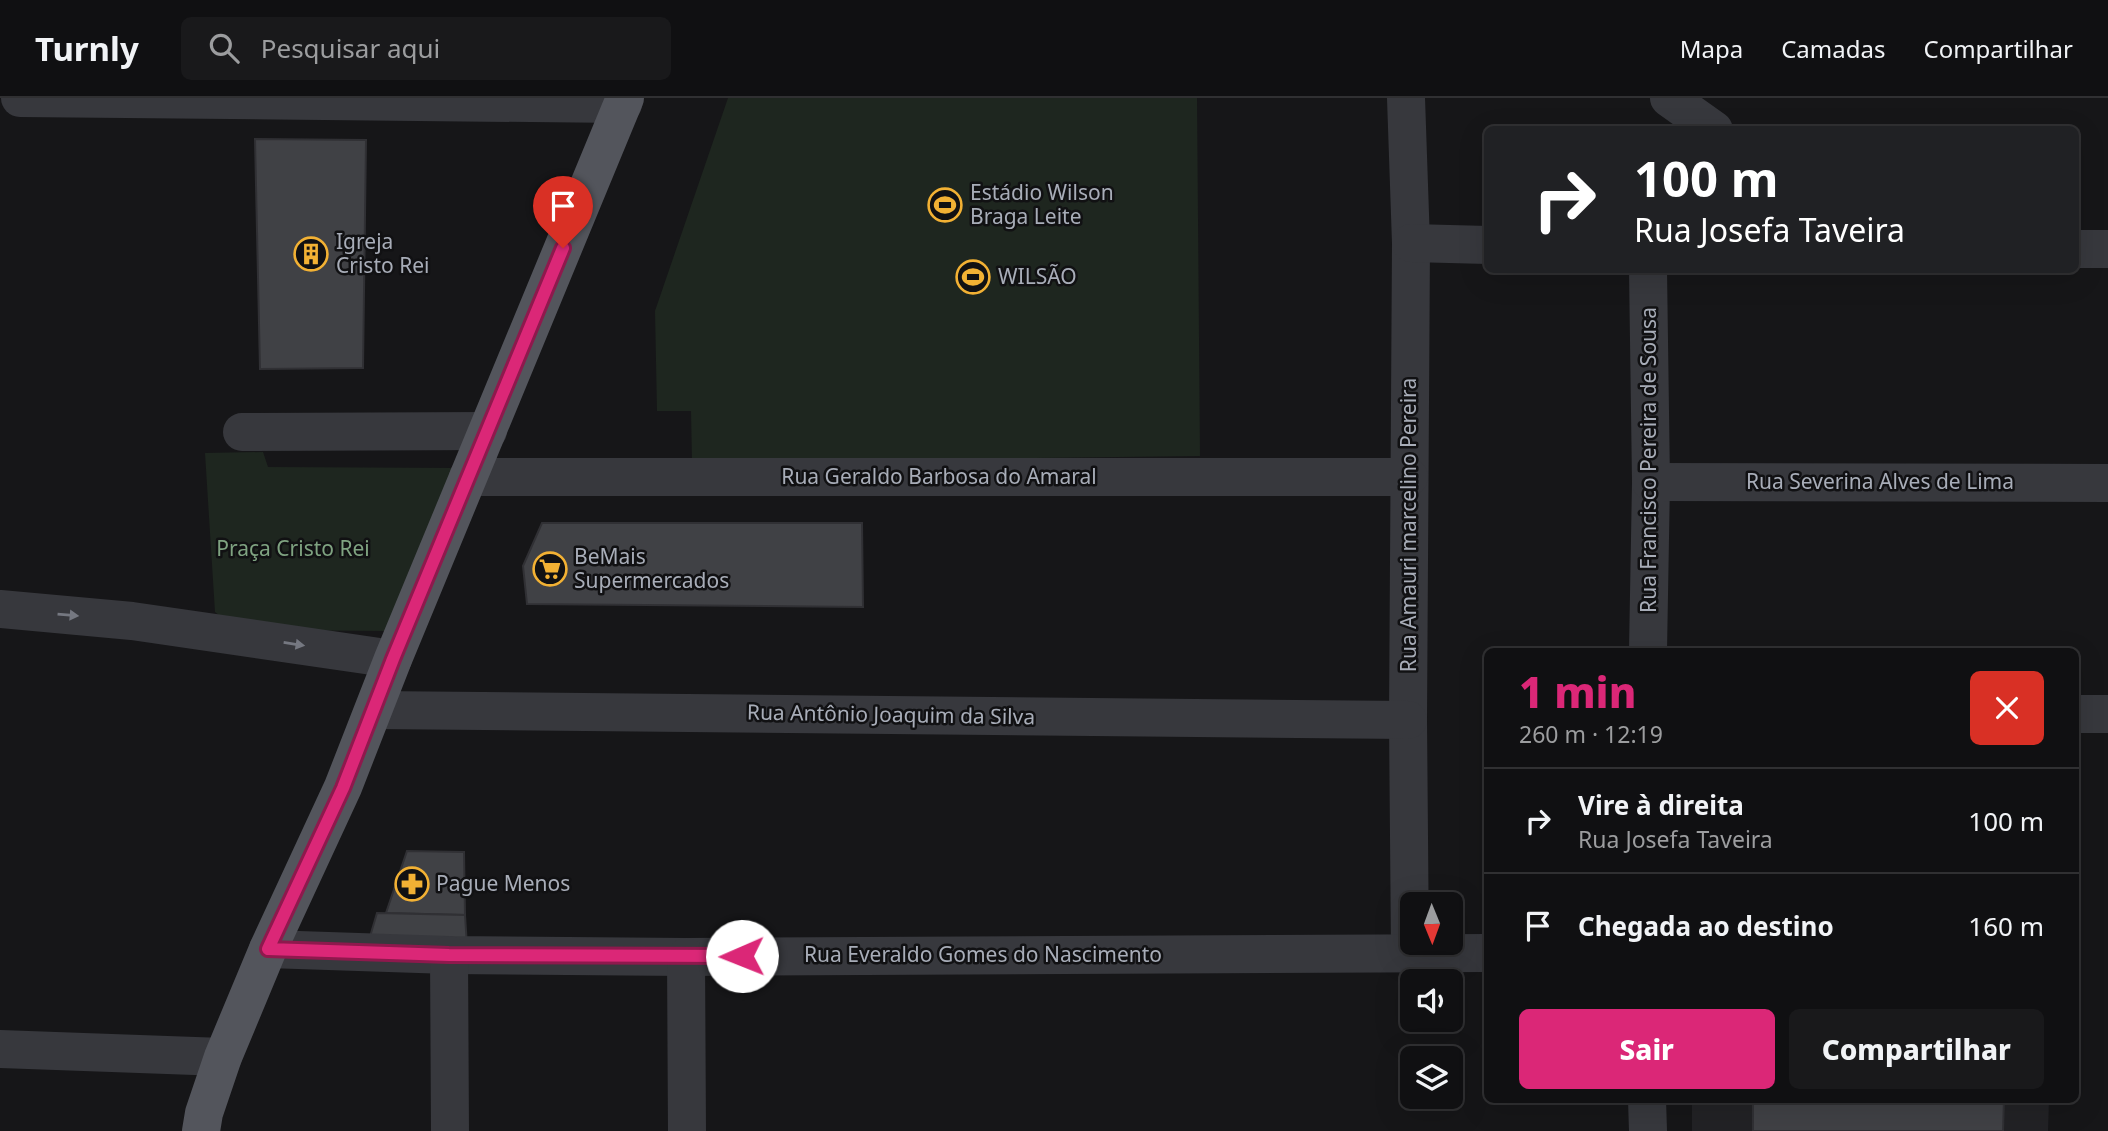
<!DOCTYPE html>
<html lang="pt">
<meta charset="utf-8">
<style>
:root{--surface:#101012;--page:#19191b;--text:#f1f3f6;--muted:#9c9d9f;--line:#303032;--accent:#db2777}
body{margin:0;font-family:"Noto Sans",sans-serif;background:var(--page);color:var(--text);height:100vh;display:flex;flex-direction:column;font-size:26px;white-space:nowrap}
*{box-sizing:border-box;margin:0}
p{font-size:23px;color:var(--muted)}
.icon{flex:none;width:38px;height:38px;fill:none;stroke:currentColor;stroke-width:2;stroke-linecap:round;stroke-linejoin:round}
.map{position:relative;flex:1;overflow:hidden}
.side{position:absolute;left:1484px;top:550px;width:595px;height:455px;display:flex;flex-direction:column;background:var(--surface);border-radius:10px;box-shadow:0 7px 28px #0002,0 0 0 2px var(--line)}
.side>*{flex:none}
.hud{position:absolute;left:1484px;top:28px;width:595px;height:147px;border-radius:10px;box-shadow:0 7px 28px #0002,0 0 0 2px var(--line);background:#202124;color:#fff;overflow:hidden}
.needle{width:46px;rotate:179deg}
.buttons{position:absolute;left:1400px;top:794px;display:grid;gap:14px}
.buttons a{display:grid;place-items:center;width:63px;height:63px;border-radius:10px;background:var(--surface);box-shadow:0 7px 28px #0002,0 0 0 2px var(--line);font-size:35px}
.pin{position:absolute;display:grid;place-items:center;width:60px;height:60px;color:#fff;margin:-72px -30px;border-radius:50% 50% 50% 0;rotate:-45deg;box-shadow:0 0 7px #0007}
.pin .icon{rotate:45deg}
.me{position:absolute;width:77px;margin:-38px;rotate:269deg;stroke-linejoin:round;filter:drop-shadow(0 0 5px #0008)}
.turn{display:flex;align-items:center;gap:24px;height:147px;padding:0 35px;font-size:32px}
.turn .icon{width:91px;height:91px;stroke-width:2.5}
.turn b{display:block;font-size:49px;line-height:60px}
.round{display:grid;place-items:center;flex:none;width:74px;height:74px;border-radius:10px;background:var(--page)}
.overview{display:flex;align-items:center;justify-content:space-between;height:119px;padding:0 35px}
h1{font-size:42px;font-weight:800;line-height:52px;color:var(--accent)}
.primary-button{display:flex;gap:14px;margin-top:auto;padding:14px 35px}
.primary-button a{flex:1;height:80px;border-radius:10px;background:var(--accent);color:#fff;font-size:28px;font-weight:800;line-height:80px;text-align:center}
.primary-button a+a{background:var(--page);color:var(--text)}
ul{padding:0;list-style:none}
li{display:flex;align-items:center;gap:21px;height:105px;padding:0 35px;border-top:2px solid var(--line)}
li div{flex:1}
li b{display:block;font-size:26px}
li em{font-style:normal}
header{display:flex;align-items:center;gap:42px;box-sizing:border-box;height:98px;padding:0 35px;background:var(--surface);border-bottom:2px solid var(--line)}
header strong{font-size:33px}
nav{display:flex;gap:38px;margin-inline-start:auto;font-size:24px}
.search{width:490px;height:63px;background:var(--page);display:flex;align-items:center;gap:18px;box-sizing:border-box;padding:0 24px;border-radius:10px;color:var(--muted);font-size:26px}
.map>svg:first-child{display:block}
</style>
<header>
<strong>Turnly</strong>
<div class="search"><svg class="icon" aria-label="search" viewBox="0 0 24 24"><circle cx="10" cy="10" r="6"/><path d="M15 15l6 6"/></svg>Pesquisar aqui</div>
<nav><a>Mapa</a><a>Camadas</a><a>Compartilhar</a></nav>
</header>
<div class="map">
<svg width="2108" height="1033" viewBox="0 0 2108 1033">
<rect width="100%" height="100%" fill="#161618"/>
<polygon fill="#222225" points="1692,1001 2049,1001 2048,1033 1692,1033"/>
<g fill="#1e261f">
<polygon points="728,0 1197,0 1200,358 692,364 691,313 657,313 655,213"/>
<polygon points="263,354 268,369 458,370 387,533 238,532 215,514 205,355"/>
</g>
<g fill="#404145" stroke="#303034" stroke-width="2">
<polygon points="255,41 366,42 363,270 260,271"/>
<polygon points="542,425 862,425 863,509 527,506 523,468"/>
<polygon points="407,753 464,754 465,817 386,815"/>
<polygon points="377,815 465,817 467,848 369,842"/>
<polygon points="1753,1001 2004,1001 2003,1033 1753,1033"/>
</g>
<g fill="none" stroke-linecap="round" stroke-linejoin="round">
<g stroke="#37383d" stroke-width="38">
<polyline points="20,0 623,6"/>
<polyline points="1406,0 1411,145 1408,622 1410,854"/>
<polyline points="1669,0 1714,32"/>
<polyline points="1411,145 1488,147"/>
<polyline points="2076,151 2108,151"/>
<polyline points="1648,172 1651,384 1648,553"/>
<polyline points="242,334 488,333"/>
<polyline points="468,379 1409,379"/>
<polyline points="1651,384 2108,385"/>
<polyline points="0,511 132,523 393,561"/>
<polyline points="374,612 1408,622"/>
<polyline points="2076,616 2108,616"/>
<polyline points="268,851 449,857 686,859 1488,855"/>
<polyline points="449,857 450,1033"/>
<polyline points="686,859 687,1033"/>
<polyline points="0,951 223,959"/>
<polyline points="1647,1001 1648,1033"/>
</g>
<polyline stroke="#53555c" stroke-width="38" points="201,1033 204,1015 223,959 268,851 343,689 393,561 625,0"/>
</g>
<defs><path id="oneway-solid" d="M-6-.8H1V-3.2L6.5 0L1 3.2V.8H-6Z" transform="scale(1.75)"/></defs>
<g fill="#757881">
<use href="#oneway-solid" transform="translate(68 517) rotate(5)"/>
<use href="#oneway-solid" transform="translate(294 546) rotate(9)"/>
</g>
<g fill="none" stroke-linecap="round" stroke-linejoin="round">
<defs>
<polyline id="route" points="563,150 393,561 343,690 268,851 449,857 742,858"/>
</defs>
<use href="#route" stroke="#8e194d" stroke-width="18"/>
<use href="#route" stroke="#db2777" stroke-width="12"/>
</g>
<defs>
<symbol id="stadium-ring" viewBox="-11 -11 22 22"><circle r="9.5" fill="#111113" stroke="#f2b134" stroke-width="1.5"/><path d="M0-5a6.5 5 0 1 0 0 10a6.5 5 0 1 0 0-10ZM-3.5-1.8h7v3.6h-7Z" fill="#f2b134"/></symbol>
<symbol id="building-ring" viewBox="-11 -11 22 22"><circle r="9.5" fill="#111113" stroke="#f2b134" stroke-width="1.5"/><path d="M-4-6H4V6H1V3H-1V6H-4ZM-2.5-4.3h1.7v1.8h-1.7ZM.8-4.3h1.7v1.8H.8ZM-2.5-1h1.7V.8h-1.7ZM.8-1h1.7V.8H.8Z" fill="#f2b134"/></symbol>
<symbol id="supermarket-ring" viewBox="-11 -11 22 22"><circle r="9.5" fill="#111113" stroke="#f2b134" stroke-width="1.5"/><path d="M-6-5.5h2.5l.6 2H6L4.5 2H-2.5L-4.4-4H-6ZM-1.5 3.2a1.3 1.3 0 1 0 .1 0ZM3 3.2a1.3 1.3 0 1 0 .1 0Z" fill="#f2b134"/></symbol>
<symbol id="pharmacy-ring" viewBox="-11 -11 22 22"><circle r="9.5" fill="#111113" stroke="#f2b134" stroke-width="1.5"/><path d="M-2-6h4v4h4v4h-4v4h-4v-4h-4v-4h4Z" fill="#f2b134"/></symbol>
</defs>
<g fill-rule="evenodd">
<use href="#stadium-ring" x="926" y="88" width="38" height="38"/>
<use href="#building-ring" x="292" y="137" width="38" height="38"/>
<use href="#stadium-ring" x="954" y="160" width="38" height="38"/>
<use href="#supermarket-ring" x="531" y="452" width="38" height="38"/>
<use href="#pharmacy-ring" x="393" y="767" width="38" height="38"/>
</g>
<g text-anchor="middle" stroke-width="5" stroke-linejoin="round" paint-order="stroke">
<g font-size="21" fill="#a8adb8" stroke="#111113" text-anchor="start">
<text x="970" y="102">Estádio Wilson<tspan x="970" dy="24">Braga Leite</tspan></text>
<text x="336" y="151">Igreja<tspan x="336" dy="24">Cristo Rei</tspan></text>
<text x="998" y="186">WILSÃO</text>
<text x="574" y="466">BeMais<tspan x="574" dy="24">Supermercados</tspan></text>
<text x="436" y="793">Pague Menos</text>
</g>
<g font-size="21" fill="#a8adb8" stroke="#111113">
<text transform="translate(1649 362) rotate(-90)" y="7">Rua Francisco Pereira de Sousa</text>
<text x="939" y="386">Rua Geraldo Barbosa do Amaral</text>
<text x="1880" y="391">Rua Severina Alves de Lima</text>
<text transform="translate(1409 427) rotate(-90)" y="7">Rua Amauri marcelino Pereira</text>
<text transform="translate(891 617) rotate(1)" y="7">Rua Antônio Joaquim da Silva</text>
<text x="983" y="864">Rua Everaldo Gomes do Nascimento</text>
</g>
<g font-size="21" fill="#7fa381" stroke="#111113">
<text x="293" y="458">Praça Cristo Rei</text>
</g>
</g>
</svg>
<div class="buttons">
<a><svg class="needle" viewBox="-14 -14 28 28"><path d="M0-13l5 13h-10z" fill="#e53935"/><path d="M0 13l5-13h-10z" fill="#9c9d9f"/></svg></a>
<a><svg class="icon" aria-label="sound" viewBox="0 0 24 24"><path d="M4 9h4l5-4v14l-5-4H4zM17 9q2 3 0 6"/></svg></a>
<a><svg class="icon" aria-label="layers" viewBox="0 0 24 24"><path d="M12 4l9 5-9 5-9-5zM3 14l9 5 9-5"/></svg></a>
</div>
<div class="pin" style="left:563px;top:150px;background:#d93025"><svg class="icon" aria-label="arrive" viewBox="0 0 24 24"><path d="M6 21V4h12l-3 4 3 4H6"/></svg></div>
<svg class="me" style="left:742px;top:858px" viewBox="-20 -20 40 40"><circle r="19" fill="#fff"/><path d="M0-13L10 11 0 6-10 11z" fill="#db2777"/></svg>
<div class="hud">
<div class="turn"><svg class="icon" aria-label="right" viewBox="0 0 24 24"><path d="M7 20v-9h11M14 6l5 5-5 5"/></svg><div><b>100 m</b>Rua Josefa Taveira</div></div>
</div>
<section class="side">
<div class="overview"><div><h1>1 min</h1><p>260 m · 12:19</p></div><a class="round" style="background:#d93025;color:#fff"><svg class="icon" aria-label="close" viewBox="0 0 24 24"><path d="M6 6l12 12M18 6L6 18"/></svg></a></div>
<ul>
<li><svg class="icon" aria-label="right" viewBox="0 0 24 24"><path d="M7 20v-9h11M14 6l5 5-5 5"/></svg><div><b>Vire à direita</b><p>Rua Josefa Taveira</p></div><em>100 m</em></li>
<li><svg class="icon" aria-label="arrive" viewBox="0 0 24 24"><path d="M6 21V4h12l-3 4 3 4H6"/></svg><div><b>Chegada ao destino</b></div><em>160 m</em></li>
</ul>
<div class="primary-button"><a>Sair</a><a>Compartilhar</a></div>
</section>
</div>
